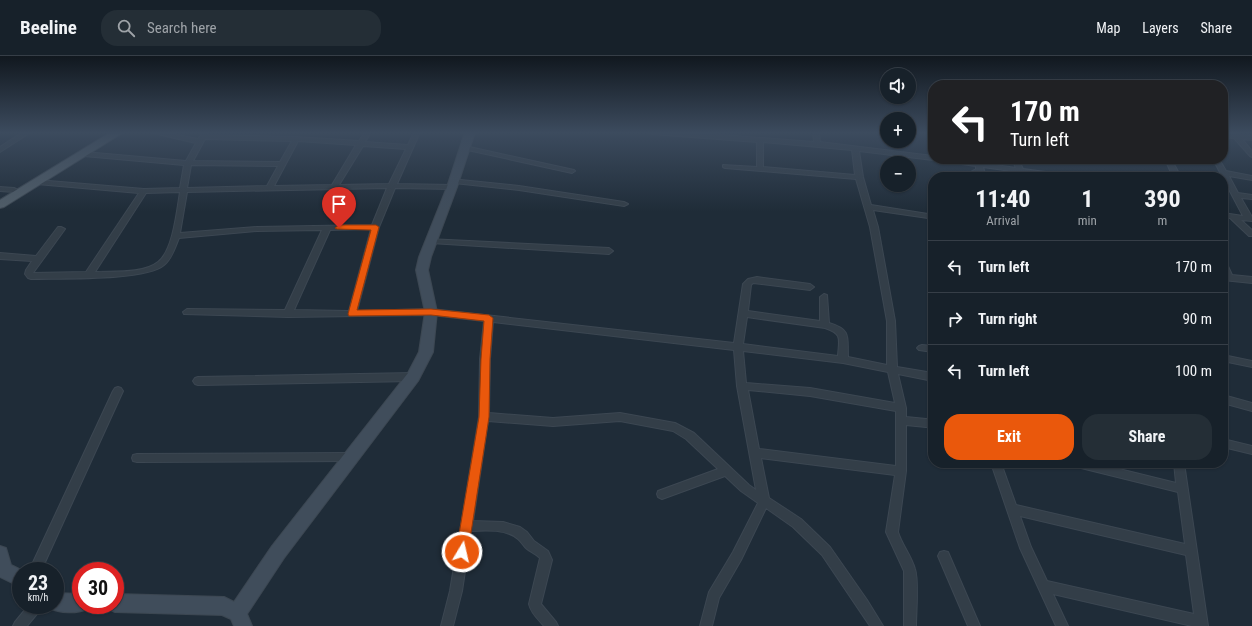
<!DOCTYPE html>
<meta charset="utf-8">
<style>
:root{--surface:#17212a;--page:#242e36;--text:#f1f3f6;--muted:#9ea3a8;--line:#363e47;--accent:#ea580c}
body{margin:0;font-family:"Roboto Condensed",sans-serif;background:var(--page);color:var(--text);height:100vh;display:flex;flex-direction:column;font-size:15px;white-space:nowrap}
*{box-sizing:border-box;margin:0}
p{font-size:13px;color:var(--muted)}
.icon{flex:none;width:22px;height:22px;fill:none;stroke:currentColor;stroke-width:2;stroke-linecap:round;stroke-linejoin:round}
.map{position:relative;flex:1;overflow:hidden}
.details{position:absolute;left:928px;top:116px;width:300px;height:296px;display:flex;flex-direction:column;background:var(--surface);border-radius:16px;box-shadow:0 1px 3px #0004,0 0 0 1px var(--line)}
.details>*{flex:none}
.guide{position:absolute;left:928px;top:24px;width:300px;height:84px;border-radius:16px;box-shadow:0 1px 3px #0004,0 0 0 1px var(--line);background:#202124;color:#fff;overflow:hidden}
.buttons{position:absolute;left:880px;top:12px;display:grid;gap:8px}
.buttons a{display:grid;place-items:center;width:36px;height:36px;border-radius:50%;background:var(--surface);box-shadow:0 1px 3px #0004,0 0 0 1px var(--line);font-size:20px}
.speed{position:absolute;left:12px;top:506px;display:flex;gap:8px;font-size:20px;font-weight:700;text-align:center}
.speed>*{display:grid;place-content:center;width:52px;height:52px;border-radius:50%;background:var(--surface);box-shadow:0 1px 3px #0004,0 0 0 1px var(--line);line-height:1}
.speed small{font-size:10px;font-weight:400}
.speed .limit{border:6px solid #d22;background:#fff;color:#111}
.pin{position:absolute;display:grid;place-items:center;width:34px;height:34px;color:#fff;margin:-41px -17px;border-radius:50% 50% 50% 0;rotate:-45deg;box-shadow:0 0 4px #0007}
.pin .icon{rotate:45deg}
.me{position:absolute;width:44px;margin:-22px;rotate:9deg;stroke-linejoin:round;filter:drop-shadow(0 0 3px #0008)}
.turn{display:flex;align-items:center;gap:14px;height:84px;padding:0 16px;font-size:18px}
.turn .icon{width:52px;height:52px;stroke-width:2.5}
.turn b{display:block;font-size:28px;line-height:34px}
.eta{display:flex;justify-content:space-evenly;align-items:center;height:68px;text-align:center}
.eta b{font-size:24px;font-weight:700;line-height:28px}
.primary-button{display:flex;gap:8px;margin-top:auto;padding:8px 16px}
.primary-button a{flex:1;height:46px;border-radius:16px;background:var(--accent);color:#fff;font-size:16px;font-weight:700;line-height:46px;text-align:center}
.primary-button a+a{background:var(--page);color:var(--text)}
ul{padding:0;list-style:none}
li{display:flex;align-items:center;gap:12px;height:52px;padding:0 16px;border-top:1px solid var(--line)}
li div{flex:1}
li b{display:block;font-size:15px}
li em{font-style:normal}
header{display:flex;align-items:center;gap:24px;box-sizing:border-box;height:56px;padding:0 20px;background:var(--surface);border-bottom:1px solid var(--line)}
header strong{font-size:19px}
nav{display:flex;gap:22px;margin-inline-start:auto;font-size:14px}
.search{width:280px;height:36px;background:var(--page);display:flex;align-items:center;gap:10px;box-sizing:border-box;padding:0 14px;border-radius:16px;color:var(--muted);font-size:15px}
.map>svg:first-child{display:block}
</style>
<header>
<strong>Beeline</strong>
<div class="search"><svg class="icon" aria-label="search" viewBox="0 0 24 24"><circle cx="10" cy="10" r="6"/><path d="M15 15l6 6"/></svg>Search here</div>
<nav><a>Map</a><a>Layers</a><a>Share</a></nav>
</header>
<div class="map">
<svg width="1252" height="570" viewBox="0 0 1252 570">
<rect width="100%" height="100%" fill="#1f2c38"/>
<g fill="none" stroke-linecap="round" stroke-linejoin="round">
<defs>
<g id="street">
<polygon points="23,76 31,76 0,96 0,91"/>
<path d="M149 76H163L198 83 203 76H209L207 79 296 81 359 85 365 76H371L365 86 408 89 414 76H420L397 128 452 129 456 131 452 133 395 132 379 171 357 255 431 253 734 287 743 228 748 223 757 221 810 228 814 231 810 234 753 227 751 229 748 255 820 265V241L824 238 827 239 829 267C852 274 847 281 848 301L887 309V265L870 171 856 123 725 112 723 111V109L757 111V86L652 78 649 76H684L814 86 813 76H819L820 86 933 100V103H954L974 106V103H980L982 107 1016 112 1012 103H1018L1023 113 1068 119 1072 121H1053L1026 117 1028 121H1020L1018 116 983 111 986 121H978V118L971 121H962L976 113V110L939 105 936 103 933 104 859 95 863 121 871 149 928 158 932 160 928 162 873 154 878 171 895 265 897 311 933 317V325L898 318 906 352V361L926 363 933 362V370L926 371 906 369V415L898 476C902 489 911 499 915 513 919 525 916 556 916 570H904V515L886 476 895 419 761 402 769 442 801 463 830 491 867 544 883 570H870L822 499 793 471 766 452 741 504 719 542 712 570H700L709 536 733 496 758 447 741 435 725 420 662 443 658 441 657 438 658 435 718 413 686 383 673 375 620 365 553 370 488 365 473 465 503 466 520 471 527 476 534 485 548 495 552 504 541 548 556 566 558 570H544C538 563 531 557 529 548L540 502C536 498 531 496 527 493 523 490 522 486 518 483 507 473 486 474 471 475L462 535 453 570H441L450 535 479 361 480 303 484 265 431 259 288 261 184 258 183 256 187 253 285 254 322 174 257 175 179 182C175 191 172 203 164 209 146 225 58 222 31 223L28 222 25 218 26 214 32 205 0 203V197L36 200 58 171H61L65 173 33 217 86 216 139 137 37 128 33 126 37 124 144 133 180 132 184 109 84 100 81 98 84 96 186 105 196 87ZM205 83 292 85 280 106 193 105ZM298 85 356 89 332 129 274 130ZM763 86 852 94 855 119 763 111ZM363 90 406 93 389 128 339 129ZM191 109 278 110 267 130 187 132ZM387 132 372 169 257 171 180 177 187 136ZM180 136C177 154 173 195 158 206 143 218 113 215 95 216L146 137ZM371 173 349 255 294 254 330 174ZM747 261 825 272C843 278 839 283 838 300L743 288ZM493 266 734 294 737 330 756 434 749 429 694 377 675 367 620 357 553 362 489 357 490 303ZM743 295 843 307 888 316 895 347 810 332 746 327ZM748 334 810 340 896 355V410L759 393Z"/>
<polygon points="1223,77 1252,80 1252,84 1242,83 1252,95 1252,101 1250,100 1234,82 1223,81"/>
<polygon points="465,90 574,114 575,115 572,117 463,93 463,91"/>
<polygon points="1165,103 1171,103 1181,121 1173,121"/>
<polygon points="1213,103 1219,103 1226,115 1252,120 1252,124 1229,120 1238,137 1252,139 1252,143 1241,142 1252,161 1252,165 1241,164 1252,174 1252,180 1249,180 1230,162 1223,161 1223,157 1243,160"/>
<polygon points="451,123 519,130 624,146 628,148 624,150 519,134 454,127 450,125"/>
<polygon points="0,131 14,132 18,134 14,136 0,135"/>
<polygon points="428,183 609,192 613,195 609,198 431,187 428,187 427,185"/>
<polygon points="1223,205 1226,206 1232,219 1252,221 1252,227 1223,224"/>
<polygon points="922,289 933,290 933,296 919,294 917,292 919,290"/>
<polygon points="1223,299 1252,305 1252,311 1223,305"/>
<polygon points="413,317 416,318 418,321 416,324 413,325 198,329 195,328 193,325 195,322 198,321"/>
<polygon points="118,331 121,332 123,335 41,515 29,515 113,335 115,332"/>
<polygon points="1223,339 1252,347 1252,355 1223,347"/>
<polygon points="1223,383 1252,390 1252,398 1223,391"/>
<polygon points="353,397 357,398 358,401 357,404 353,405 137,406 133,405 132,402 133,399 137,398"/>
<path d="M991 407H1001L1016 449 1185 488 1178 436 1077 411 1073 410 1072 407H1095L1176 427 1174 407H1184L1208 570H1192L1053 538 1068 570H1056L1020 492ZM1020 460 1186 499 1194 558 1047 525 1031 491Z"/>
<polygon points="944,495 948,496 980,570 968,570 938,500 940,496"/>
<polygon points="29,549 43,549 41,553 27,570 13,570 15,566"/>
</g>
<g id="secondary">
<polygon points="465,76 475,76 457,131 431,201 428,214 437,256 433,296 418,325 284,502 247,558 252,570 234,570 231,563 222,559 115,556 109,553 107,549 115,549 115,538 224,541 234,546 272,490 408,317 419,296 425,256 416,214 419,201 447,131"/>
<polygon points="0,490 6,492 11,509 23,515 21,515 21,531 0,521"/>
<path d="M55 537 81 538V549H89L87 553C76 558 60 557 49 552L47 549H55Z"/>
</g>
<polygon id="primary" points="111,76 124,76 4,151 0,152 0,144"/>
</defs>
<use href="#street" stroke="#3c4752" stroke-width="2"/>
<use href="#secondary" stroke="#3c4752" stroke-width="2"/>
<use href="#primary" stroke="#3c4752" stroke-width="2"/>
<use href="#street" fill="#333e48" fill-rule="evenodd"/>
<use href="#secondary" fill="#404d5b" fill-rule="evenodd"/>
<use href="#primary" fill="#505d68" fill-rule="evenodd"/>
</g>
<linearGradient id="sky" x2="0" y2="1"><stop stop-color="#11181f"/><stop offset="0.49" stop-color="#3c4b5e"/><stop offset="1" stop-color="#3c4b5e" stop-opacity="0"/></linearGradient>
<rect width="1252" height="156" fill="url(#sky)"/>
<polygon fill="#ea580c" stroke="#983908" points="339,169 376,169 379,171 357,254 431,253 489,259 493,262 490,303 489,361 468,496 466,500 462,501 458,500 456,496 479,361 481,303 484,265 431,259 349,260 348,258 371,174 337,173 335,172"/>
</svg>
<div class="buttons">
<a><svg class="icon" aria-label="sound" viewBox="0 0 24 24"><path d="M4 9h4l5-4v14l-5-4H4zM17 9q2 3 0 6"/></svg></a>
<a>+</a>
<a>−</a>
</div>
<div class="speed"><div>23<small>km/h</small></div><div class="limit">30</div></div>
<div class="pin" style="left:339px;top:172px;background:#d93025"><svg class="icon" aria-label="arrive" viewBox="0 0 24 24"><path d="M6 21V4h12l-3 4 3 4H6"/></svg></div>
<svg class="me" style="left:462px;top:496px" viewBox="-20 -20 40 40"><circle r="17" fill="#ea580c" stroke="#fff" stroke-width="3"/><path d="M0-11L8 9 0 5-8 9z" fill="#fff"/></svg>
<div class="guide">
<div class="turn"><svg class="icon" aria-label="left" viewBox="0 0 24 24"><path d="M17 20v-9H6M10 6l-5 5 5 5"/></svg><div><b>170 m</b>Turn left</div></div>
</div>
<section class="details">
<div class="eta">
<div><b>11:40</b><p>Arrival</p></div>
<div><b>1</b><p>min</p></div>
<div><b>390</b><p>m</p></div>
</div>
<ul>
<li><svg class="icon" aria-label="left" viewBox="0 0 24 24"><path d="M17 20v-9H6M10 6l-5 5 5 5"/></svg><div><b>Turn left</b></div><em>170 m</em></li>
<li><svg class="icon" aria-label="right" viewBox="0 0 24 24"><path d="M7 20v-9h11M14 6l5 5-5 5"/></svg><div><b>Turn right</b></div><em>90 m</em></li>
<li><svg class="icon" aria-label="left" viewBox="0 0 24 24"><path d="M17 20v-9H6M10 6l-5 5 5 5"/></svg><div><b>Turn left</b></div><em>100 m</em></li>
</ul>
<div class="primary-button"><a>Exit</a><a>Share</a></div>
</section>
</div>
